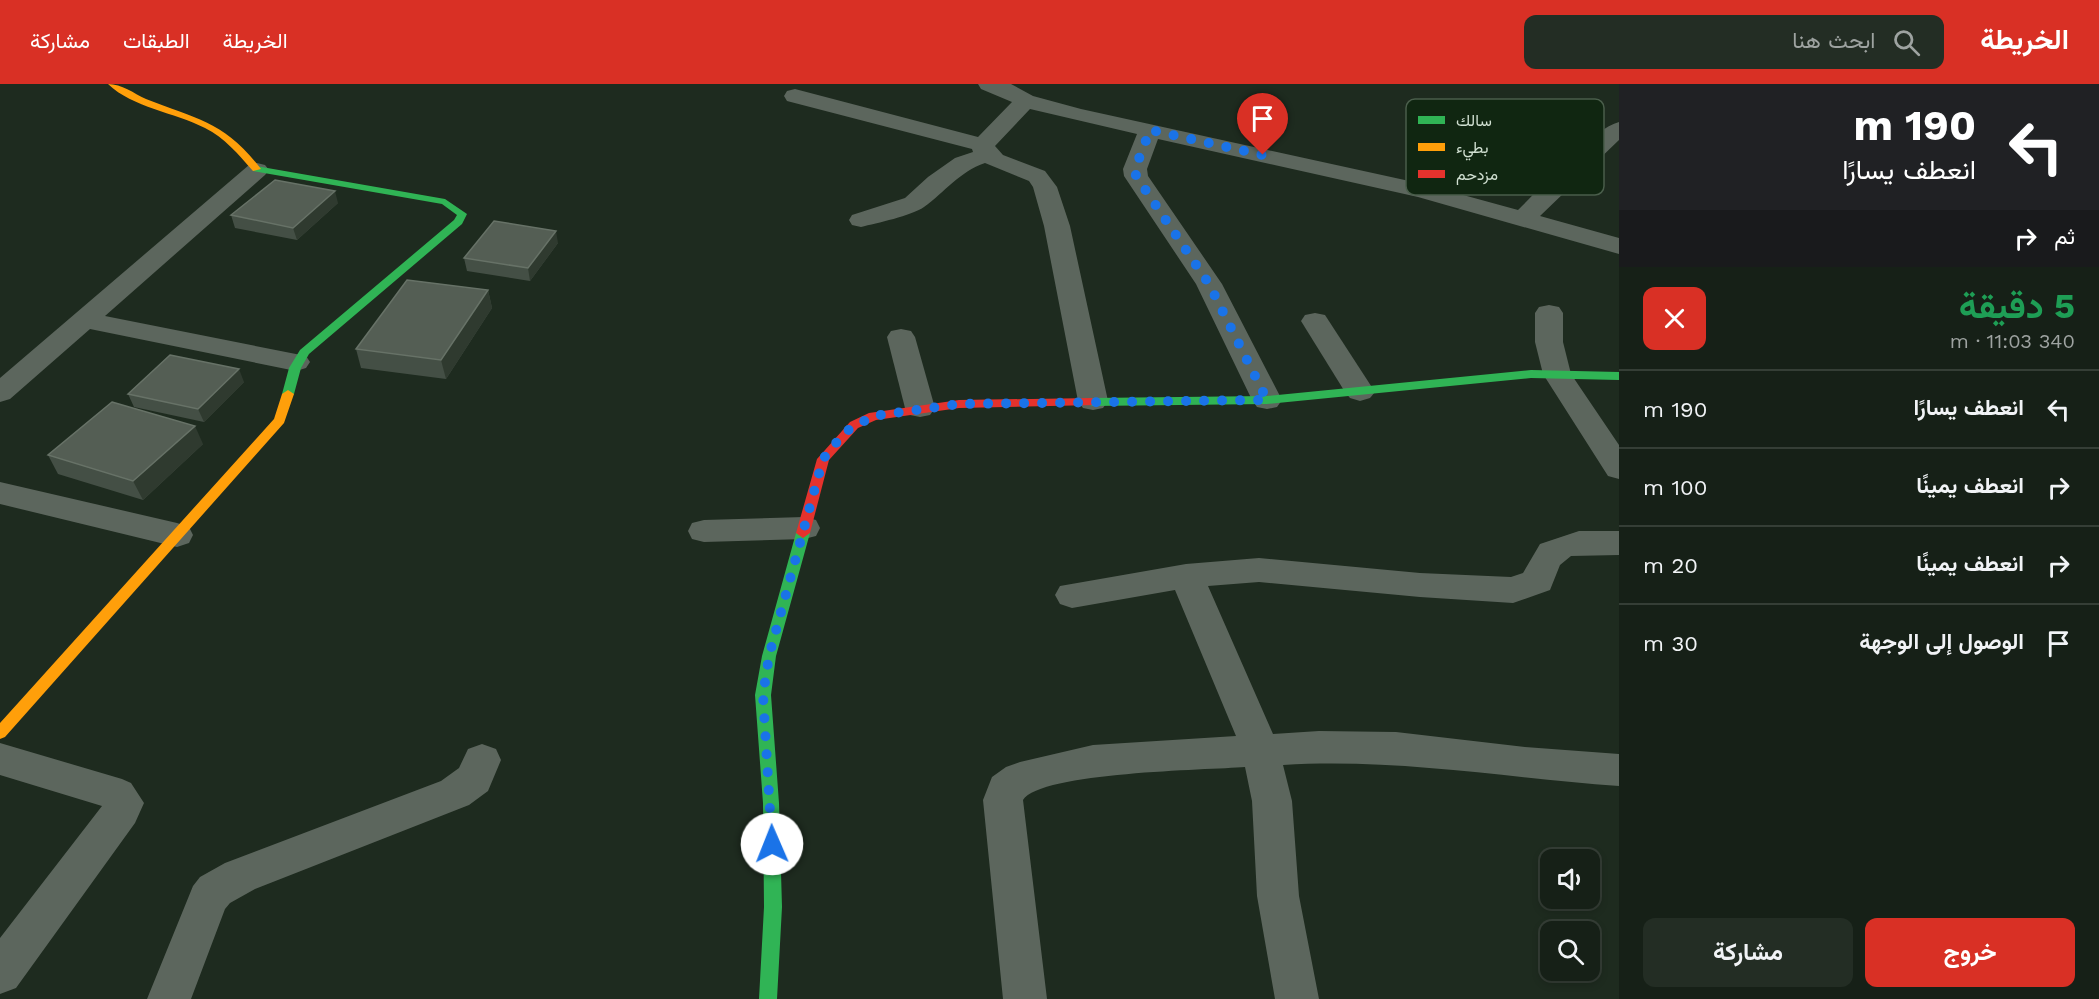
<!DOCTYPE html>
<html lang="ar">
<meta charset="utf-8">
<style>
:root{--surface:#162017;--page:#232d24;--text:#f1f3f6;--muted:#9ea3a1;--line:#353e36;--accent:#d93025}
body{margin:0;font-family:"Work Sans",Vazirmatn,sans-serif;background:var(--page);color:var(--text);direction:rtl;height:100vh;display:flex;flex-direction:column;font-size:22px;white-space:nowrap}
*{box-sizing:border-box;margin:0}
p{font-size:20px;color:var(--muted)}
.icon{flex:none;width:33px;height:33px;fill:none;stroke:currentColor;stroke-width:2;stroke-linecap:round;stroke-linejoin:round}
.map{position:relative;flex:1;overflow:hidden;direction:ltr}
.details{display:flex;flex-direction:column;background:var(--surface);width:480px}
.details>*{flex:none}
.banner{background:#202124;color:#fff;overflow:hidden}
.buttons{position:absolute;left:1540px;top:765px;display:grid;gap:12px}
.buttons a{display:grid;place-items:center;width:60px;height:60px;border-radius:12px;background:var(--surface);box-shadow:0 3px 9px #0003,0 0 0 2px var(--line);font-size:30px}
.pin{position:absolute;display:grid;place-items:center;width:51px;height:51px;color:#fff;margin:-62px -26px;border-radius:50% 50% 50% 0;rotate:-45deg;box-shadow:0 0 6px #0007}
.pin .icon{rotate:45deg}
.me{position:absolute;width:66px;margin:-33px;rotate:359deg;stroke-linejoin:round;filter:drop-shadow(0 0 4px #0008)}
.turn{display:flex;align-items:center;gap:21px;height:126px;padding:0 24px;font-size:27px}
.turn .icon{width:78px;height:78px;stroke-width:2.5}
.turn b{display:block;font-size:42px;line-height:51px}
.then{display:flex;align-items:center;height:57px;padding:0 24px;background:#0003;gap:12px;font-size:22px}
.round{display:grid;place-items:center;flex:none;width:63px;height:63px;border-radius:12px;background:var(--page)}
.headline{display:flex;align-items:center;justify-content:space-between;height:102px;padding:0 24px}
h1{font-size:36px;font-weight:700;line-height:45px;color:#1e9e55}
.action{display:flex;gap:12px;margin-top:auto;padding:12px 24px}
.action a{flex:1;height:69px;border-radius:12px;background:var(--accent);color:#fff;font-size:24px;font-weight:700;line-height:69px;text-align:center}
.action a+a{background:var(--page);color:var(--text)}
ul{padding:0;list-style:none}
li{display:flex;align-items:center;gap:18px;height:78px;padding:0 24px;border-top:2px solid var(--line)}
li div{flex:1}
li b{display:block;font-size:22px}
li em{font-style:normal}
header{display:flex;align-items:center;gap:36px;box-sizing:border-box;height:84px;padding:0 30px;background:var(--accent);color:#fff}
header strong{font-size:28px}
nav{display:flex;gap:33px;margin-inline-start:auto;font-size:21px}
.search{width:420px;height:54px;background:var(--page);display:flex;align-items:center;gap:15px;box-sizing:border-box;padding:0 21px;border-radius:12px;color:var(--muted);font-size:22px}
main{display:flex;flex:1;min-height:0}
.map>svg:first-child{display:block}
</style>
<header>
<strong>الخريطة</strong>
<div class="search"><svg class="icon" aria-label="search" viewBox="0 0 24 24"><circle cx="10" cy="10" r="6"/><path d="M15 15l6 6"/></svg>ابحث هنا</div>
<nav><a>الخريطة</a><a>الطبقات</a><a>مشاركة</a></nav>
</header>
<main>
<section class="details">
<div class="banner">
<div class="turn"><svg class="icon" aria-label="left" viewBox="0 0 24 24"><path d="M17 20v-9H6M10 6l-5 5 5 5"/></svg><div><b>190 m</b>انعطف يسارًا</div></div>
<div class="then">ثم<svg class="icon" aria-label="right" viewBox="0 0 24 24"><path d="M7 20v-9h11M14 6l5 5-5 5"/></svg></div>
</div>
<div class="headline"><div><h1>5 دقيقة</h1><p>340 m · 11:03</p></div><a class="round" style="background:#d93025;color:#fff"><svg class="icon" aria-label="close" viewBox="0 0 24 24"><path d="M6 6l12 12M18 6L6 18"/></svg></a></div>
<ul>
<li><svg class="icon" aria-label="left" viewBox="0 0 24 24"><path d="M17 20v-9H6M10 6l-5 5 5 5"/></svg><div><b>انعطف يسارًا</b></div><em>190 m</em></li>
<li><svg class="icon" aria-label="right" viewBox="0 0 24 24"><path d="M7 20v-9h11M14 6l5 5-5 5"/></svg><div><b>انعطف يمينًا</b></div><em>100 m</em></li>
<li><svg class="icon" aria-label="right" viewBox="0 0 24 24"><path d="M7 20v-9h11M14 6l5 5-5 5"/></svg><div><b>انعطف يمينًا</b></div><em>20 m</em></li>
<li><svg class="icon" aria-label="arrive" viewBox="0 0 24 24"><path d="M6 21V4h12l-3 4 3 4H6"/></svg><div><b>الوصول إلى الوجهة</b></div><em>30 m</em></li>
</ul>
<div class="action"><a>خروج</a><a>مشاركة</a></div>
</section>
<div class="map">
<svg width="1619" height="915" viewBox="0 0 1619 915">
<rect width="100%" height="100%" fill="#1e2b1f"/>
<g fill="none" stroke-linecap="round" stroke-linejoin="round">
<g fill="#5c665d" fill-rule="evenodd">
<path d="M978 0H1011L1033 12 1081 25 1423 100 1518 126C1540 105 1592 45 1619 38V56L1540 132 1619 154V170L1418 113 1158 55 1147 85 1148 92 1222 200 1282 316 1277 323 1267 325 1257 323 1252 316 1196 200 1124 92 1123 85 1137 50 1030 25 995 62 1003 71 1045 87 1057 103 1070 142 1108 317 1103 324 1093 326 1083 324 1078 317 1044 142 1033 103 1029 97 985 79C959 88 945 108 924 123 911 132 877 139 861 143L852 141 849 136 852 131 905 114 928 93 955 74 973 68 972 65 787 17 784 12 787 7 795 5 978 53 1012 18 981 5Z"/>
<polygon points="257,79 265,81 269,86 265,91 105,232 306,272 310,278 306,284 296,287 90,245 10,315 0,318 0,294 249,81"/>
<polygon points="1549,221 1559,223 1563,229 1563,258 1571,290 1619,361 1619,395 1608,392 1543,290 1535,258 1535,229 1539,223"/>
<polygon points="1315,229 1325,231 1375,308 1370,314 1360,317 1350,314 1345,308 1301,237 1305,231"/>
<polygon points="901,245 911,247 915,253 935,324 930,331 920,333 910,331 905,324 887,253 891,247"/>
<polygon points="0,398 177,439 189,443 193,451 189,459 177,463 0,420"/>
<polygon points="804,433 816,436 820,444 816,452 804,455 704,458 692,455 688,447 692,439 704,436"/>
<path d="M1579 447H1619V471L1571 472 1560 481 1550 506 1513 519 1420 513 1259 498 1208 502 1273 650 1319 647 1396 648 1525 663 1619 670V702C1507 694 1396 674 1283 681L1292 717 1299 812 1319 915H1275L1257 812 1252 717 1245 683C1207 686 1041 688 1023 716L1047 915H1003L983 716 992 693 1006 683 1020 678 1093 661 1236 652 1175 506 1072 524 1060 520 1055 511 1060 502 1186 480 1259 474 1420 489 1511 493 1523 489 1540 460Z"/>
<polygon points="0,659 122,695 131,699 144,719 135,739 16,904 0,910 0,854 102,722 0,691"/>
<polygon points="482,660 496,665 501,676 488,707 469,721 255,805 230,819 225,825 191,915 147,915 193,802 200,793 225,779 441,697 459,684 468,665"/>
</g>
<g fill="#30b455" fill-rule="evenodd">
<polygon points="256,82 445,115 467,130 462,140 309,270 301,284 294,310 288,314 282,310 289,284 300,266 454,136 457,131 442,120 253,87 253,83"/>
<polygon points="1531,286 1619,288 1619,296 1531,294 1267,320 1092,322 1086,318 1092,314 1267,312"/>
<polygon points="803,444 810,449 776,572 771,611 779,719 782,823 777,915 759,915 764,823 763,719 755,611 762,572 796,449"/>
</g>
<g fill="#ff9f0a" fill-rule="evenodd">
<path d="M108 0C122 0 133 9 146 15 199 36 224 37 261 85L253 87C238 70 225 54 205 44 174 28 133 24 108 0Z"/>
<polygon points="288,306 294,310 284,339 5,653 0,655 0,639 274,335 282,310"/>
</g>
<polygon fill="#e5322d" fill-rule="evenodd" points="1092,314 1098,318 1096,321 959,324 876,336 858,344 829,376 810,449 803,454 796,449 817,375 850,338 869,329 959,316"/>
</g>
<g fill="#444f45">
<polygon points="338,119 297,156 235,144 231,131"/>
<polygon points="558,159 530,197 467,187 464,174"/>
<polygon points="488,206 492,224 446,295 361,284 356,265"/>
<polygon points="244,298 204,338 134,323 128,310"/>
<polygon points="203,360 143,416 58,390 48,371"/>
</g>
<g fill="#2f3a2f">
<polygon points="335,107 338,119 297,156 293,144"/>
<polygon points="556,147 558,159 530,197 528,184"/>
<polygon points="488,206 492,224 446,295 441,276"/>
<polygon points="239,285 244,298 204,338 198,325"/>
<polygon points="195,342 203,360 143,416 133,397"/>
</g>
<g fill="#545e54" stroke="#677267" stroke-width="1.5">
<polygon points="275,96 335,107 293,144 231,131"/>
<polygon points="494,137 556,147 528,184 464,174"/>
<polygon points="407,196 488,206 441,276 356,265"/>
<polygon points="170,271 239,285 198,325 128,310"/>
<polygon points="112,318 195,342 133,397 48,371"/>
</g>
<g fill="none" stroke-linecap="round" stroke-linejoin="round">
<polyline stroke="#1a73e8" stroke-width="10" stroke-dasharray="0 18" points="772,760 763,611 769,572 823,375 845,348 873,332 959,320 1267,316 1209,200 1136,92 1135,85 1150,46 1263,71"/>
</g>
<rect x="1406" y="15" width="198" height="96" rx="9" fill="#102611" stroke="#4a5e4b" stroke-width="1.5"/>
<rect x="1418" y="32" width="27" height="8" fill="#30b455"/>
<rect x="1418" y="59" width="27" height="8" fill="#ff9f0a"/>
<rect x="1418" y="86" width="27" height="8" fill="#e5322d"/>
<g font-size="16" fill="#d0dfd1">
<text x="1456" y="42">سالك</text>
<text x="1456" y="69">بطيء</text>
<text x="1456" y="96">مزدحم</text>
</g>
</svg>
<div class="buttons">
<a><svg class="icon" aria-label="sound" viewBox="0 0 24 24"><path d="M4 9h4l5-4v14l-5-4H4zM17 9q2 3 0 6"/></svg></a>
<a><svg class="icon" aria-label="search" viewBox="0 0 24 24"><circle cx="10" cy="10" r="6"/><path d="M15 15l6 6"/></svg></a>
</div>
<div class="pin" style="left:1263px;top:71px;background:#d93025"><svg class="icon" aria-label="arrive" viewBox="0 0 24 24"><path d="M6 21V4h12l-3 4 3 4H6"/></svg></div>
<svg class="me" style="left:772px;top:760px" viewBox="-20 -20 40 40"><circle r="19" fill="#fff"/><path d="M0-13L10 11 0 6-10 11z" fill="#1a73e8"/></svg>
</div>
</main>
